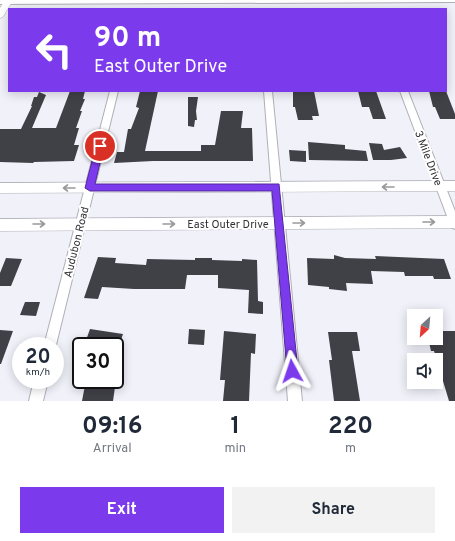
<!DOCTYPE html>
<style>
:root{--surface:#fff;--page:#f2f2f3;--text:#1f2937;--muted:#747a83;--accent:#7c3aed}
body{margin:0;font-family:Overpass,sans-serif;background:var(--page);color:var(--text);height:100vh;display:flex;flex-direction:column;font-size:15px;white-space:nowrap}
*{box-sizing:border-box;margin:0}
p{font-size:13px;color:var(--muted)}
.icon{flex:none;width:22px;height:22px;fill:none;stroke:currentColor;stroke-width:2;stroke-linecap:round;stroke-linejoin:round}
.map{position:relative;height:401px;overflow:hidden}
.sheet{display:flex;flex-direction:column;background:var(--surface);flex:1}
.sheet>*{flex:none}
.guide{position:absolute;left:8px;top:8px;width:439px;height:84px;border-radius:0px;box-shadow:0 2px 10px #0003;background:#7c3aed;color:#fff;overflow:hidden}
.needle{width:26px;rotate:206deg}
.buttons{position:absolute;left:407px;top:309px;display:grid;gap:8px}
.buttons a{display:grid;place-items:center;width:36px;height:36px;border-radius:0px;background:var(--surface);box-shadow:0 2px 10px #0003;font-size:20px}
.speed{position:absolute;left:12px;top:337px;display:flex;gap:8px;font-size:20px;font-weight:700;text-align:center}
.speed>*{display:grid;place-content:center;width:52px;height:52px;border-radius:50%;background:var(--surface);box-shadow:0 2px 10px #0003;line-height:1}
.speed small{font-size:10px;font-weight:400}
.speed .limit{border:2px solid #111;border-radius:6px;background:#fff;color:#111}
.pin{position:absolute;display:grid;place-items:center;width:34px;height:34px;color:#fff;margin:-17px;border:2px solid #fff;border-radius:50%;box-shadow:0 1px 4px #0007}
.me{position:absolute;width:44px;margin:-22px;rotate:355deg;stroke-linejoin:round;filter:drop-shadow(0 0 3px #0008)}
.turn{display:flex;align-items:center;gap:14px;height:84px;padding:0 20px;font-size:18px}
.turn .icon{width:52px;height:52px;stroke-width:2.5}
.turn b{display:block;font-size:28px;line-height:34px}
.eta{display:flex;justify-content:space-evenly;align-items:center;height:68px;text-align:center}
.eta b{font-size:24px;font-weight:700;line-height:28px}
.button{display:flex;gap:8px;margin-top:auto;padding:8px 20px}
.button a{flex:1;height:46px;border-radius:0px;background:var(--accent);color:#fff;font-size:16px;font-weight:700;line-height:46px;text-align:center}
.button a+a{background:var(--page);color:var(--text)}
.map>svg:first-child{display:block}
</style>
<div class="map">
<svg width="455" height="401" viewBox="0 0 455 401">
<rect width="100%" height="100%" fill="#f1f1fa"/>
<g fill="#404047">
<polygon points="70,91 85,91 83,99 85,99 80,111 82,111 76,128 79,128 74,145 79,145 74,161 34,162 33,163 0,162 0,129 21,129 32,106 31,106 34,97 37,97 39,92 46,95 32,128 56,128"/>
<polygon points="140,91 158,91 145,151 201,151 201,145 215,145 221,111 243,111 241,128 252,128 253,161 153,161 114,163 117,152 124,152 128,129 131,129 139,108 136,107"/>
<polygon points="293,91 314,91 319,116 312,116 313,120 298,120 295,107 293,107"/>
<polygon points="358,91 376,91 386,119 373,119 369,107 362,107"/>
<polygon points="429,91 446,91 455,114 455,119 440,119 435,107 433,107"/>
<polygon points="188,97 198,97 196,111 197,120 195,120 194,127 188,126"/>
<polygon points="308,142 345,145 345,149 366,151 368,161 309,160"/>
<polygon points="369,143 382,144 384,150 400,147 407,158 391,160 373,160"/>
<polygon points="289,150 306,151 306,162 290,161"/>
<polygon points="334,255 345,258 376,259 375,256 444,259 451,279 434,279 433,276 405,276 404,272 371,271 373,284 346,283 347,291 329,289 329,287 308,285 307,258 334,259"/>
<polygon points="98,257 116,258 115,263 146,265 147,259 195,260 195,258 212,258 212,260 242,261 242,259 257,260 258,301 263,302 263,314 248,313 249,290 218,288 218,275 187,275 185,289 134,289 102,287 98,299 84,298"/>
<polygon points="6,258 22,259 11,286 0,286 0,273"/>
<polygon points="25,302 40,302 36,316 20,315"/>
<polygon points="90,329 123,334 119,346 84,346"/>
<polygon points="189,329 205,330 204,345 188,344"/>
<polygon points="0,330 13,331 1,364 0,364"/>
<polygon points="224,331 256,334 255,354 251,353 249,401 223,401 225,380 220,380"/>
<polygon points="436,331 455,331 455,401 449,401 434,351 431,351 428,338 436,338"/>
<polygon points="328,332 357,332 360,351 352,351 360,401 334,401 329,360 332,360"/>
<polygon points="86,380 116,380 113,401 82,401"/>
</g>
<g fill="none" stroke-linecap="round" stroke-linejoin="round">
<defs>
<g id="minor">
<polygon points="0,0 455,0 455,2 0,4"/>
<polygon points="110,91 118,91 55,349 55,346 44,346"/>
<polygon points="264,91 272,91 302,401 288,401"/>
<polygon points="400,91 408,91 455,211 455,229 451,227 450,224"/>
<polygon points="34,380 48,380 43,401 29,401"/>
</g>
<g id="tertiary">
<polygon points="5,0 13,0 3,17 0,18 0,8"/>
<polygon points="455,181 455,191 0,193 0,183"/>
<polygon points="455,216 455,228 0,231 0,219"/>
</g>
</defs>
<use href="#minor" stroke="#afafb7" stroke-width="2"/>
<use href="#tertiary" stroke="#afafb7" stroke-width="1"/>
<use href="#minor" fill="#fff" fill-rule="evenodd"/>
<use href="#tertiary" fill="#fff" fill-rule="evenodd"/>
</g>
<defs><path id="oneway-shaft" d="M-6 0H5M1.5-3L5.5 0L1.5 3" fill="none" stroke-width="1.6" stroke-linecap="round" stroke-linejoin="round"/></defs>
<g stroke="#99999b">
<use href="#oneway-shaft" transform="translate(388 187) rotate(180)"/>
<use href="#oneway-shaft" transform="translate(69 188) rotate(180)"/>
<use href="#oneway-shaft" transform="translate(429 222)"/>
<use href="#oneway-shaft" transform="translate(299 223)"/>
<use href="#oneway-shaft" transform="translate(39 224)"/>
<use href="#oneway-shaft" transform="translate(169 224)"/>
</g>
<polygon fill="#7c3aed" stroke="#51269a" points="100,143 104,146 95,184 279,184 298,371 297,376 292,377 288,376 287,371 272,191 90,191 85,188 96,146"/>
<g text-anchor="middle" stroke-width="4" stroke-linejoin="round" paint-order="stroke">
<g font-size="11" fill="#333337" stroke="#fff">
<text transform="translate(429 158) rotate(69)" y="4">3 Mile Drive</text>
<text x="228" y="228">East Outer Drive</text>
<text transform="translate(76 242) rotate(-76)" y="4">Audubon Road</text>
</g>
</g>
</svg>
<div class="buttons">
<a><svg class="needle" viewBox="-14 -14 28 28"><path d="M0-13l5 13h-10z" fill="#e53935"/><path d="M0 13l5-13h-10z" fill="#747a83"/></svg></a>
<a><svg class="icon" aria-label="sound" viewBox="0 0 24 24"><path d="M4 9h4l5-4v14l-5-4H4zM17 9q2 3 0 6"/></svg></a>
</div>
<div class="speed"><div>20<small>km/h</small></div><div class="limit">30</div></div>
<div class="pin" style="left:100px;top:146px;background:#d93025"><svg class="icon" aria-label="arrive" viewBox="0 0 24 24"><path d="M6 21V4h12l-3 4 3 4H6"/></svg></div>
<svg class="me" style="left:292px;top:371px" viewBox="-20 -20 40 40"><path d="M0-17L14 15 0 8-14 15z" fill="#7c3aed" stroke="#fff" stroke-width="4"/></svg>
<div class="guide">
<div class="turn"><svg class="icon" aria-label="left" viewBox="0 0 24 24"><path d="M17 20v-9H6M10 6l-5 5 5 5"/></svg><div><b>90 m</b>East Outer Drive</div></div>
</div>
</div>
<section class="sheet">
<div class="eta">
<div><b>09:16</b><p>Arrival</p></div>
<div><b>1</b><p>min</p></div>
<div><b>220</b><p>m</p></div>
</div>
<div class="button"><a>Exit</a><a>Share</a></div>
</section>
